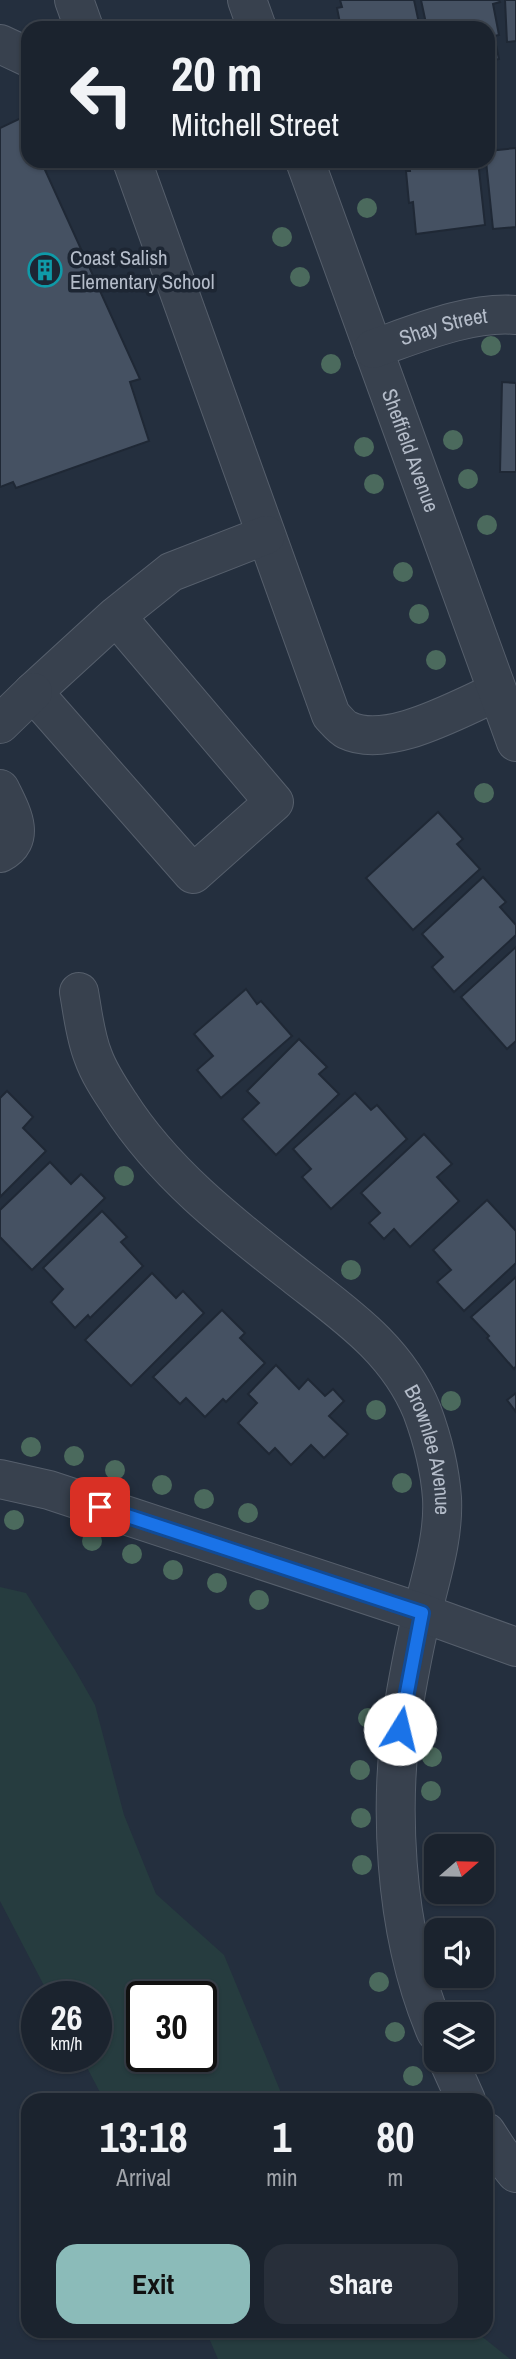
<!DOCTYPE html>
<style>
:root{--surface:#1b232e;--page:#282f3a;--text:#f1f3f6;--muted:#a0a4aa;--line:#39404a;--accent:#8bbbb9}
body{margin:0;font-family:"Archivo Narrow",sans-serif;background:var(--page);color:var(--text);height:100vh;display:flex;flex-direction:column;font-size:26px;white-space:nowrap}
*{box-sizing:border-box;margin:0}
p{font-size:23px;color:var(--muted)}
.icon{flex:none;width:38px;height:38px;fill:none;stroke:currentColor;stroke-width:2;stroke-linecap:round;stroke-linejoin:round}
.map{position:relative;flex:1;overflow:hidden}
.details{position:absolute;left:21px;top:2093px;width:472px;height:245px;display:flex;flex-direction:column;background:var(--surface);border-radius:21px;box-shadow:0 2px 5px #0004,0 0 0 2px var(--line)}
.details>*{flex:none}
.banner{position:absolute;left:21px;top:21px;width:474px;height:147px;border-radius:21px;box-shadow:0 2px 5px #0004,0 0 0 2px var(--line);background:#1b232e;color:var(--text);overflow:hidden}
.needle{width:46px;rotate:70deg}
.buttons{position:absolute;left:424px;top:1834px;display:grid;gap:14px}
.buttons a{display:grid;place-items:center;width:70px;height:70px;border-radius:14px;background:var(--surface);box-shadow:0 2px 5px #0004,0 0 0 2px var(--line);font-size:35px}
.speed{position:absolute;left:21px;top:1981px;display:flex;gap:14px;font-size:35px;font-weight:700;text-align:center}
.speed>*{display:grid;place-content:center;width:91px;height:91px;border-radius:50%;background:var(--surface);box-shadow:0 2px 5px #0004,0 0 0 2px var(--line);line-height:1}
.speed small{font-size:18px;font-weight:400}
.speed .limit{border:4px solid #111;border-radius:10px;background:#fff;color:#111}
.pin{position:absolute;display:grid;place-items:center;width:60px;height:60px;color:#fff;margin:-30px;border-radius:14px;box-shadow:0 4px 10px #0006}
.me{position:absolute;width:77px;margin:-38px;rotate:9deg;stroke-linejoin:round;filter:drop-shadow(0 0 5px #0008)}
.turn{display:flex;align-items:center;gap:24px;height:147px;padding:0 35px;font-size:32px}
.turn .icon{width:91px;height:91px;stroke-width:2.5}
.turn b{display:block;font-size:49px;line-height:60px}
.eta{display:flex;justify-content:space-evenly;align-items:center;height:119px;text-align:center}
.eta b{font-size:42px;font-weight:800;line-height:49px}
.primary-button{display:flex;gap:14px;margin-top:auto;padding:14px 35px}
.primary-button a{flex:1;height:80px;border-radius:21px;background:var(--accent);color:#111;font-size:28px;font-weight:800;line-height:80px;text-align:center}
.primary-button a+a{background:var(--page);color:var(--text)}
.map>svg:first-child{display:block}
</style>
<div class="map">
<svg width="516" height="2359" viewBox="0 0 516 2359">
<rect width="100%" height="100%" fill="#242f3e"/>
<g fill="#263c3f" fill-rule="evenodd">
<path d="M0 1587 26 1593 75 1670 95 1705 124 1815 156 1894 224 1955 284 2100H104L81 2056H96V1997H50L0 1901ZM142 1997H201V2056H142Z"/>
<polygon points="206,2331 475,2331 510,2359 218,2359"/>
</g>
<g fill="#455162" stroke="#1f2835" stroke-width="2">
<polygon points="340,0 414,0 420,28 341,28 337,8 342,7"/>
<polygon points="421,0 499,0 500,2 493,4 499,35 494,36 499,59 488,61 488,28 427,28"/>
<polygon points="505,0 516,0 516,41 507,42"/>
<polygon points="21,118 28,133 28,161 41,161 140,379 130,382 149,441 16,488 13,482 0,487 0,128"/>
<polygon points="516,148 516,227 493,229 486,161 488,161 488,151"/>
<polygon points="409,161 478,161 485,225 416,234 413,202 409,203 406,171 410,171"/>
<polygon points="502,382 516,383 516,472 500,472"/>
<polygon points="438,812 463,839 457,844 480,869 413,930 366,878"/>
<polygon points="483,877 506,902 500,907 516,925 516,935 454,992 432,967 443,957 422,934"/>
<polygon points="516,947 516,1041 507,1049 461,997"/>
<polygon points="246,989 257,1004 261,1001 292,1036 221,1098 197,1070 213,1056 194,1034"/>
<polygon points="299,1039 327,1067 319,1074 339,1094 276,1155 242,1119 259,1103 247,1091"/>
<polygon points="7,1091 33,1117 23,1128 46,1151 0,1197 0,1098"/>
<polygon points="355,1093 371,1110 377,1105 407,1139 331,1209 302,1177 311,1169 293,1149"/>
<polygon points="424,1134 452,1164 437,1177 459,1201 410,1247 394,1229 384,1239 369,1223 380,1213 361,1193"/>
<polygon points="50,1162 71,1184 81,1174 105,1198 32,1270 0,1237 0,1210"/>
<polygon points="487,1200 516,1231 516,1263 464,1311 437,1282 451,1270 433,1250"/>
<polygon points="102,1211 127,1237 121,1242 143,1266 90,1318 88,1315 75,1328 51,1302 63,1289 43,1268"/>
<polygon points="152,1273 176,1298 183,1291 204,1313 131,1386 85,1340"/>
<polygon points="516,1277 516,1366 514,1369 487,1338 489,1336 471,1317"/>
<polygon points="222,1310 245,1333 240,1338 265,1363 226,1402 223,1399 205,1417 186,1398 180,1404 153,1377"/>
<polygon points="276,1365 299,1389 308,1379 325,1396 333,1389 344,1401 329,1416 348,1434 324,1458 311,1445 291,1465 275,1448 269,1454 238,1423 257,1403 248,1394"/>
<polygon points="516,1393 516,1412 507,1400"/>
</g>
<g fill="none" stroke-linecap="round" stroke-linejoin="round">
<defs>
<g id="minor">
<polyline points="74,0 84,28"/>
<polyline points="247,0 257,28"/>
<polyline points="0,44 28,57"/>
<path d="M132 161 331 715C336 720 341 727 347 730 388 750 459 708 497 692"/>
<path id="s1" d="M305 161 516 742"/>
<path id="s2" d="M373 349C416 334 470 311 516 315"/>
<polyline points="116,616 274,802 193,874 33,692 116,616 171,572 266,535"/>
<polyline points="0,724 33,692"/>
<path d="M0 789C10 810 28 839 0 853"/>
<path id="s3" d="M79 992C83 1014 85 1036 93 1056 99 1073 109 1088 119 1103 164 1174 232 1226 297 1277 347 1316 397 1350 422 1411 432 1438 440 1470 442 1498 444 1536 432 1573 423 1610 416 1637 411 1664 406 1692 387 1799 393 1931 436 2032"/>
<polyline points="0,1479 49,1490 422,1613 516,1647"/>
<polyline points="448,2060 466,2100"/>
<polyline points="486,2132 499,2152 516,2173"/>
</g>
</defs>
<use href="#minor" stroke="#565f6c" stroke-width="40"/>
<use href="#minor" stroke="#38414e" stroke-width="38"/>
</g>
<g fill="#4b6a5d">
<circle cx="367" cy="208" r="10"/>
<circle cx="282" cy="237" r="10"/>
<circle cx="300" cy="277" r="10"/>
<circle cx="491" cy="346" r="10"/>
<circle cx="331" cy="364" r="10"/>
<circle cx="453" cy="440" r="10"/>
<circle cx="364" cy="447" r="10"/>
<circle cx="468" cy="479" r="10"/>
<circle cx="374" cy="484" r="10"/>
<circle cx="487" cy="525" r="10"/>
<circle cx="403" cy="572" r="10"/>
<circle cx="419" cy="614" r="10"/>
<circle cx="436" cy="660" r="10"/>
<circle cx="484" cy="793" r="10"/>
<circle cx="124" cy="1176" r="10"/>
<circle cx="351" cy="1270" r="10"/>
<circle cx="451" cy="1401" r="10"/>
<circle cx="376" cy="1410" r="10"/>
<circle cx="31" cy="1447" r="10"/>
<circle cx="74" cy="1456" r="10"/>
<circle cx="115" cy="1470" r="10"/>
<circle cx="402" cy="1483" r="10"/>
<circle cx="162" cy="1485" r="10"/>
<circle cx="204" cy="1499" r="10"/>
<circle cx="248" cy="1513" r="10"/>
<circle cx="14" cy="1520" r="10"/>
<circle cx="92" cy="1541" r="10"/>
<circle cx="132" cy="1554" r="10"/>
<circle cx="173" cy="1570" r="10"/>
<circle cx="217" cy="1583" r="10"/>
<circle cx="259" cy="1600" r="10"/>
<circle cx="368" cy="1718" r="10"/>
<circle cx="432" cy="1757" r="10"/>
<circle cx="360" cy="1770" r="10"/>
<circle cx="431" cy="1791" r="10"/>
<circle cx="361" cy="1818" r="10"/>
<circle cx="362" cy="1865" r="10"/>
<circle cx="379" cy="1982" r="10"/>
<circle cx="395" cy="2032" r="10"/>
<circle cx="413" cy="2076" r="10"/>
</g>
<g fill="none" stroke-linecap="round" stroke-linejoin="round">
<defs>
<polyline id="route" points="100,1507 422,1613 400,1729"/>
</defs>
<use href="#route" stroke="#114b97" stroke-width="18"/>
<use href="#route" stroke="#1a73e8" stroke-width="12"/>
</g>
<defs>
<symbol id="building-ring" viewBox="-11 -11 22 22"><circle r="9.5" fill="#1d2633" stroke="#0f9aa8" stroke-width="1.5"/><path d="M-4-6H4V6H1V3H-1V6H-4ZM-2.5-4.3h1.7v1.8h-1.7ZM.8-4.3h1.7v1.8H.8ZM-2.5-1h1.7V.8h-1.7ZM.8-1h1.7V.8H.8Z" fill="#0f9aa8"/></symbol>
</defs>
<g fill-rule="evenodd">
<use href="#building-ring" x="26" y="251" width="38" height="38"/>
</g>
<g text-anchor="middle" stroke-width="7" stroke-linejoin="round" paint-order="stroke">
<g font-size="21" fill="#b4bcc9" stroke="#1d2633" text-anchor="start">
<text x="70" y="265">Coast Salish<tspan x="70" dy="24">Elementary School</tspan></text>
</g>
<g font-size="21" fill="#b4bcc9" stroke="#1d2633">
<text dy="7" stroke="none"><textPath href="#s2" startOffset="74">Shay Street</textPath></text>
<text dy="7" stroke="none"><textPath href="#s1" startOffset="308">Sheffield Avenue</textPath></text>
<text dy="7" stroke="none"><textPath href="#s3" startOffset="595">Brownlee Avenue</textPath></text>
</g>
</g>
</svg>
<div class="buttons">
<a><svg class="needle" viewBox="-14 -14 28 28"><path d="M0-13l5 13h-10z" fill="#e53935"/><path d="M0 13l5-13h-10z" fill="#a0a4aa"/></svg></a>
<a><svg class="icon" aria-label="sound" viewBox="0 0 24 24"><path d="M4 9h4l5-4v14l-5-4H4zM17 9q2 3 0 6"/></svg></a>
<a><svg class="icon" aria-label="layers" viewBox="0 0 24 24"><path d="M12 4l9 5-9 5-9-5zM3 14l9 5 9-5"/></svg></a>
</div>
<div class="speed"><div>26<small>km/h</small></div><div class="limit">30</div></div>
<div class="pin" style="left:100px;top:1507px;background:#d93025"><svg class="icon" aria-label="arrive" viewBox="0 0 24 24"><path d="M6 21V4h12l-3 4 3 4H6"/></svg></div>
<svg class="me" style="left:400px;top:1729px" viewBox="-20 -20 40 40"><circle r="19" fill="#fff"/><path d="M0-13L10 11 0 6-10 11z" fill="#1a73e8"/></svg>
<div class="banner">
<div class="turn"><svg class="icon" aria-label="left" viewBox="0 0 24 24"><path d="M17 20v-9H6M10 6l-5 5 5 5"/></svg><div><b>20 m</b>Mitchell Street</div></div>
</div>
<section class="details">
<div class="eta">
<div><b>13:18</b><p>Arrival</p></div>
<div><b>1</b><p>min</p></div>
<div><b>80</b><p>m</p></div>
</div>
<div class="primary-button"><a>Exit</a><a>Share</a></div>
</section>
</div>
